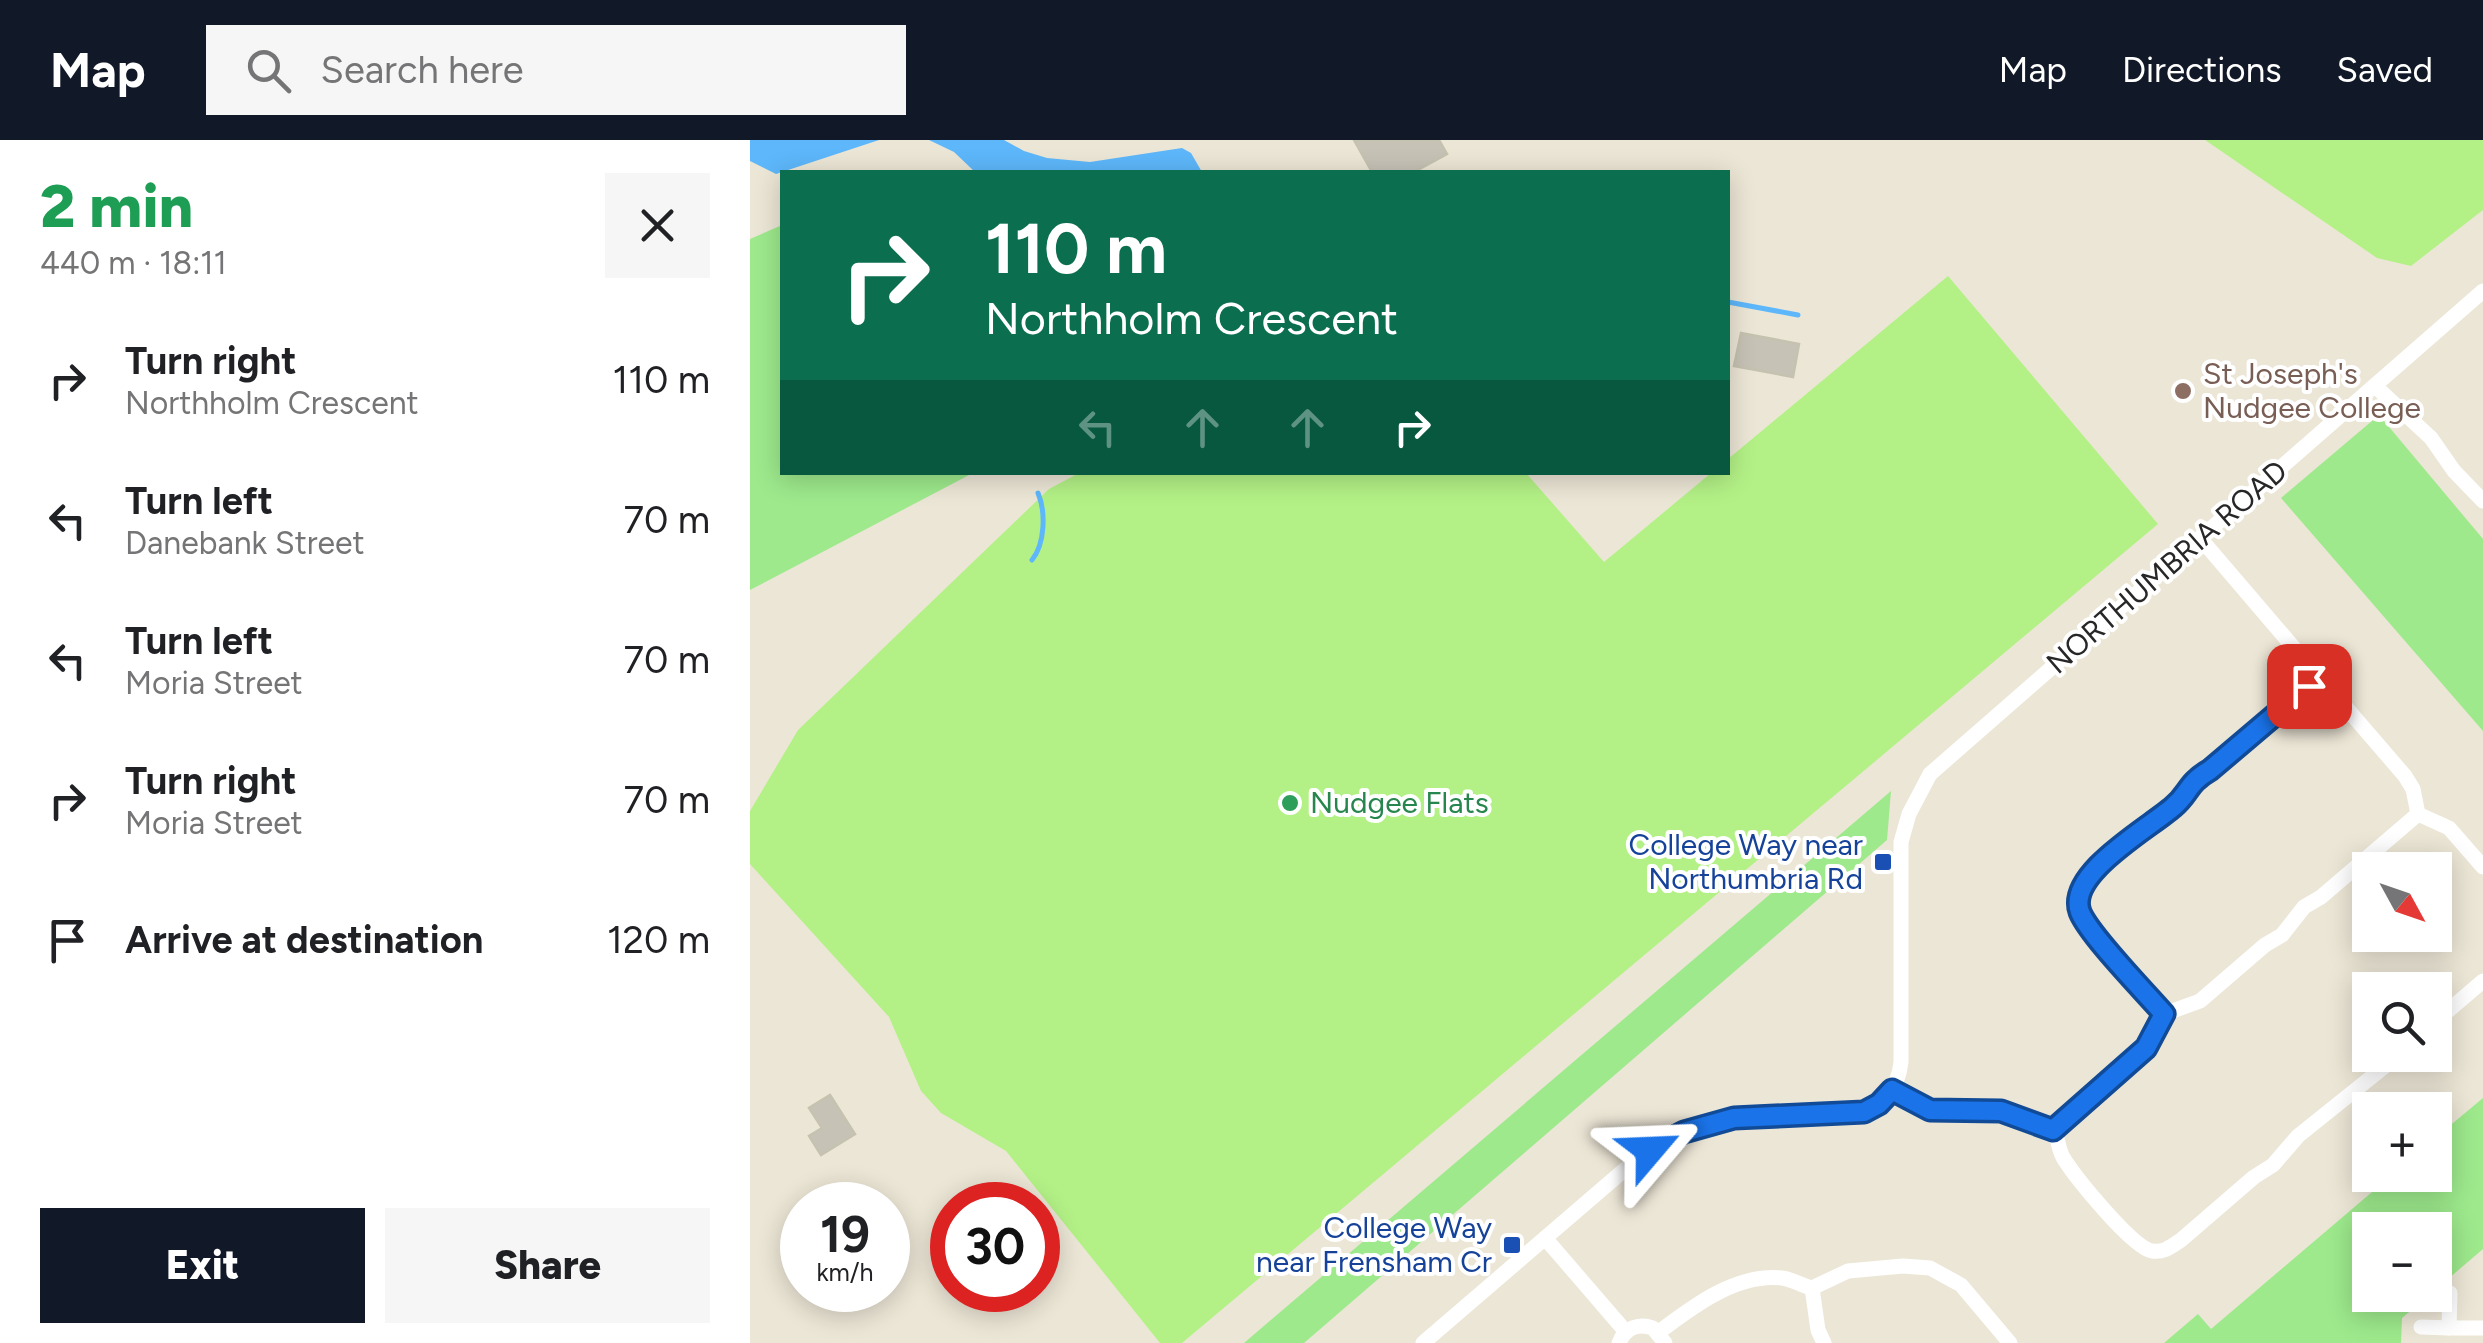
<!DOCTYPE html>
<meta charset="utf-8">
<style>
:root{--surface:#fff;--page:#f6f6f6;--text:#202124;--muted:#757577;--accent:#111827}
body{margin:0;font-family:Figtree,sans-serif;background:var(--page);color:var(--text);height:100vh;display:flex;flex-direction:column;font-size:38px;white-space:nowrap}
*{box-sizing:border-box;margin:0}
p{font-size:32px;color:var(--muted)}
.icon{flex:none;width:55px;height:55px;fill:none;stroke:currentColor;stroke-width:2;stroke-linecap:round;stroke-linejoin:round}
.map{position:relative;flex:1;overflow:hidden}
.sheet{display:flex;flex-direction:column;background:var(--surface);width:750px}
.sheet>*{flex:none}
.guide{position:absolute;left:30px;top:30px;width:950px;height:305px;border-radius:0px;box-shadow:0 5px 25px #0003;background:#0b6e4f;color:#fff;overflow:hidden}
.needle{width:65px;rotate:130deg}
.buttons{position:absolute;left:1602px;top:712px;display:grid;gap:20px}
.buttons a{display:grid;place-items:center;width:100px;height:100px;border-radius:0px;background:var(--surface);box-shadow:0 5px 25px #0003;font-size:50px}
.speed{position:absolute;left:30px;top:1042px;display:flex;gap:20px;font-size:50px;font-weight:700;text-align:center}
.speed>*{display:grid;place-content:center;width:130px;height:130px;border-radius:50%;background:var(--surface);box-shadow:0 5px 25px #0003;line-height:1}
.speed small{font-size:25px;font-weight:400}
.speed .limit{border:15px solid #d22;background:#fff;color:#111}
.pin{position:absolute;display:grid;place-items:center;width:85px;height:85px;color:#fff;margin:-42px;border-radius:20px;box-shadow:0 5px 15px #0006}
.me{position:absolute;width:110px;margin:-55px;rotate:64deg;stroke-linejoin:round;filter:drop-shadow(0 0 8px #0008)}
.turn{display:flex;align-items:center;gap:35px;height:210px;padding:0 40px;font-size:45px}
.turn .icon{width:130px;height:130px;stroke-width:2.5}
.turn b{display:block;font-size:70px;line-height:85px}
.lanes{display:flex;align-items:center;height:95px;padding:0 40px;background:#0003;justify-content:center;gap:50px;direction:ltr}
.lanes .off{opacity:.35}
.round{display:grid;place-items:center;flex:none;width:105px;height:105px;border-radius:0px;background:var(--page)}
.head{display:flex;align-items:center;justify-content:space-between;height:170px;padding:0 40px}
h1{font-size:60px;font-weight:800;line-height:75px;color:#1e9e55}
.action{display:flex;gap:20px;margin-top:auto;padding:20px 40px}
.action a{flex:1;height:115px;border-radius:0px;background:var(--accent);color:#fff;font-size:40px;font-weight:800;line-height:115px;text-align:center}
.action a+a{background:var(--page);color:var(--text)}
ul{padding:0;list-style:none}
li{display:flex;align-items:center;gap:30px;height:140px;padding:0 40px}
li div{flex:1}
li b{display:block;font-size:38px}
li em{font-style:normal}
header{display:flex;align-items:center;gap:60px;box-sizing:border-box;height:140px;padding:0 50px;background:var(--accent);color:#fff}
header strong{font-size:48px}
nav{display:flex;gap:55px;margin-inline-start:auto;font-size:35px}
.search{width:700px;height:90px;background:var(--page);display:flex;align-items:center;gap:25px;box-sizing:border-box;padding:0 35px;border-radius:0px;color:var(--muted);font-size:38px}
main{display:flex;flex:1;min-height:0}
.map>svg:first-child{display:block}
</style>
<header>
<strong>Map</strong>
<div class="search"><svg class="icon" aria-label="search" viewBox="0 0 24 24"><circle cx="10" cy="10" r="6"/><path d="M15 15l6 6"/></svg>Search here</div>
<nav><a>Map</a><a>Directions</a><a>Saved</a></nav>
</header>
<main>
<section class="sheet">
<div class="head"><div><h1>2 min</h1><p>440 m · 18:11</p></div><a class="round"><svg class="icon" aria-label="close" viewBox="0 0 24 24"><path d="M6 6l12 12M18 6L6 18"/></svg></a></div>
<ul>
<li><svg class="icon" aria-label="right" viewBox="0 0 24 24"><path d="M7 20v-9h11M14 6l5 5-5 5"/></svg><div><b>Turn right</b><p>Northholm Crescent</p></div><em>110 m</em></li>
<li><svg class="icon" aria-label="left" viewBox="0 0 24 24"><path d="M17 20v-9H6M10 6l-5 5 5 5"/></svg><div><b>Turn left</b><p>Danebank Street</p></div><em>70 m</em></li>
<li><svg class="icon" aria-label="left" viewBox="0 0 24 24"><path d="M17 20v-9H6M10 6l-5 5 5 5"/></svg><div><b>Turn left</b><p>Moria Street</p></div><em>70 m</em></li>
<li><svg class="icon" aria-label="right" viewBox="0 0 24 24"><path d="M7 20v-9h11M14 6l5 5-5 5"/></svg><div><b>Turn right</b><p>Moria Street</p></div><em>70 m</em></li>
<li><svg class="icon" aria-label="arrive" viewBox="0 0 24 24"><path d="M6 21V4h12l-3 4 3 4H6"/></svg><div><b>Arrive at destination</b></div><em>120 m</em></li>
</ul>
<div class="action"><a>Exit</a><a>Share</a></div>
</section>
<div class="map">
<svg width="1733" height="1203" viewBox="0 0 1733 1203">
<rect width="100%" height="100%" fill="#ece6d6"/>
<g fill="#9de98c">
<polygon points="32,85 32,332 223,333 0,450 0,99"/>
<polygon points="1629,275 1733,399 1733,591 1531,358"/>
<polygon points="1141,651 1137,700 554,1203 494,1203"/>
<polygon points="1733,958 1733,1109 1685,1150 1685,1090 1620,1090 1620,1155 1679,1155 1652,1178 1651,1203 1414,1203 1448,1174 1461,1189 1642,1035 1685,1035 1685,998"/>
</g>
<g fill="#b3f186">
<polygon points="1455,0 1733,0 1733,70 1661,126 1627,118"/>
<polygon points="1198,136 1408,384 432,1203 410,1203 256,1011 191,973 171,951 139,877 0,724 0,671 48,590 299,349 329,333 776,333 854,422 961,333 978,332 978,319"/>
</g>
<g fill="#5db7fa">
<polygon points="0,0 129,0 26,34 0,21"/>
<polygon points="179,0 254,0 274,11 297,18 340,22 432,8 441,13 452,32 225,32 204,12"/>
</g>
<g fill="none" stroke-linecap="round" stroke-linejoin="round">
<g stroke="#5db7fa" stroke-width="5">
<polyline points="978,162 1048,175"/>
<path d="M282 420C295 404 296 372 288 353"/>
</g>
</g>
<g fill="#c6c2b6" stroke="#c6c2b0" stroke-width="2.5">
<polygon points="604,0 689,0 697,14 664,32 622,32"/>
<polygon points="991,193 1049,204 1043,237 984,226"/>
<polygon points="80,955 105,994 71,1015 59,996 72,988 59,968"/>
</g>
<g fill="none" stroke-linecap="round" stroke-linejoin="round">
<g stroke="#fff" stroke-width="15">
<polyline points="1625,246 1681,298 1704,331 1733,361"/>
<polyline points="1450,398 1550,515 1559,546 1593,564 1655,636 1663,649 1668,674 1699,688 1733,727"/>
<path d="M1414 874 1334 780C1310 735 1394 691 1422 668 1440 653 1436 644 1460 630L1559 546"/>
<polyline points="1685,882 1733,841"/>
<path d="M1142 950 1180 969 1251 971 1303 990C1309 999 1308 1010 1314 1019 1326 1038 1382 1107 1402 1111 1414 1113 1422 1106 1431 1100L1504 1037 1523 1025 1548 996 1649 915"/>
<polyline points="1303,990 1396,908 1414,874 1450,861 1515,805 1532,795 1554,767 1571,757 1668,674"/>
<polyline points="795,1098 876,1192"/>
<polyline points="1062,1148 1068,1190 1074,1203"/>
<polyline points="1671,1187 1699,1188 1700,1153"/>
<polyline points="1699,1188 1733,1188"/>
<path d="M909 1192C942 1167 986 1133 1032 1138 1042 1139 1052 1146 1062 1148L1098 1131 1153 1126 1180 1128 1211 1145 1260 1203"/>
<path d="M673 1203 880 1025C952 971 1018 974 1104 974 1132 968 1148 950 1151 922V702L1159 674 1180 634 1733 151"/>
<path d="M869 1203C875 1188 888 1183 903 1188L915 1203"/>
</g>
</g>
<g fill="none" stroke-linecap="round" stroke-linejoin="round">
<defs>
<path id="route" d="M900 1010 934 992 984 978 1114 972 1129 964 1142 950 1180 970 1251 971 1303 990 1396 908 1414 874C1395 852 1339 795 1330 772 1316 734 1399 688 1423 667 1440 653 1436 644 1460 630L1559 546"/>
</defs>
<use href="#route" stroke="#114b97" stroke-width="25"/>
<use href="#route" stroke="#1a73e8" stroke-width="18"/>
</g>
<circle fill="#8d6e63" stroke="#fff" stroke-width="4" cx="1433" cy="251" r="10"/>
<circle fill="#2e9e5b" stroke="#fff" stroke-width="4" cx="540" cy="663" r="10"/>
<g fill="#1a4fb4" stroke="#fff" stroke-width="4">
<rect x="1123" y="712" width="20" height="20" rx="5"/>
<rect x="752" y="1095" width="20" height="20" rx="5"/>
</g>
<g text-anchor="middle" stroke-width="8" stroke-linejoin="round" paint-order="stroke">
<g font-size="30" fill="#785e54" stroke="#fff" text-anchor="start">
<text x="1453" y="244">St Joseph's<tspan x="1453" dy="34">Nudgee College</tspan></text>
</g>
<g font-size="30" fill="#272727" stroke="#fff">
<text transform="translate(1417 427) rotate(-41)" y="10">NORTHUMBRIA ROAD</text>
</g>
<g font-size="30" fill="#27864d" stroke="#fff" text-anchor="start">
<text x="560" y="673">Nudgee Flats</text>
</g>
<g font-size="30" fill="#164399" stroke="#fff" text-anchor="end">
<text x="1113" y="715">College Way near<tspan x="1113" dy="34">Northumbria Rd</tspan></text>
<text x="742" y="1098">College Way<tspan x="742" dy="34">near Frensham Cr</tspan></text>
</g>
</g>
</svg>
<div class="buttons">
<a><svg class="needle" viewBox="-14 -14 28 28"><path d="M0-13l5 13h-10z" fill="#e53935"/><path d="M0 13l5-13h-10z" fill="#757577"/></svg></a>
<a><svg class="icon" aria-label="search" viewBox="0 0 24 24"><circle cx="10" cy="10" r="6"/><path d="M15 15l6 6"/></svg></a>
<a>+</a>
<a>−</a>
</div>
<div class="speed"><div>19<small>km/h</small></div><div class="limit">30</div></div>
<div class="pin" style="left:1559px;top:546px;background:#d93025"><svg class="icon" aria-label="arrive" viewBox="0 0 24 24"><path d="M6 21V4h12l-3 4 3 4H6"/></svg></div>
<svg class="me" style="left:900px;top:1010px" viewBox="-20 -20 40 40"><path d="M0-17L14 15 0 8-14 15z" fill="#1a73e8" stroke="#fff" stroke-width="4"/></svg>
<div class="guide">
<div class="turn"><svg class="icon" aria-label="right" viewBox="0 0 24 24"><path d="M7 20v-9h11M14 6l5 5-5 5"/></svg><div><b>110 m</b>Northholm Crescent</div></div>
<div class="lanes"><svg class="icon off" aria-label="left" viewBox="0 0 24 24"><path d="M17 20v-9H6M10 6l-5 5 5 5"/></svg><svg class="icon off" aria-label="ahead" viewBox="0 0 24 24"><path d="M12 20V5M6 11l6-6 6 6"/></svg><svg class="icon off" aria-label="ahead" viewBox="0 0 24 24"><path d="M12 20V5M6 11l6-6 6 6"/></svg><svg class="icon" aria-label="right" viewBox="0 0 24 24"><path d="M7 20v-9h11M14 6l5 5-5 5"/></svg></div>
</div>
</div>
</main>
